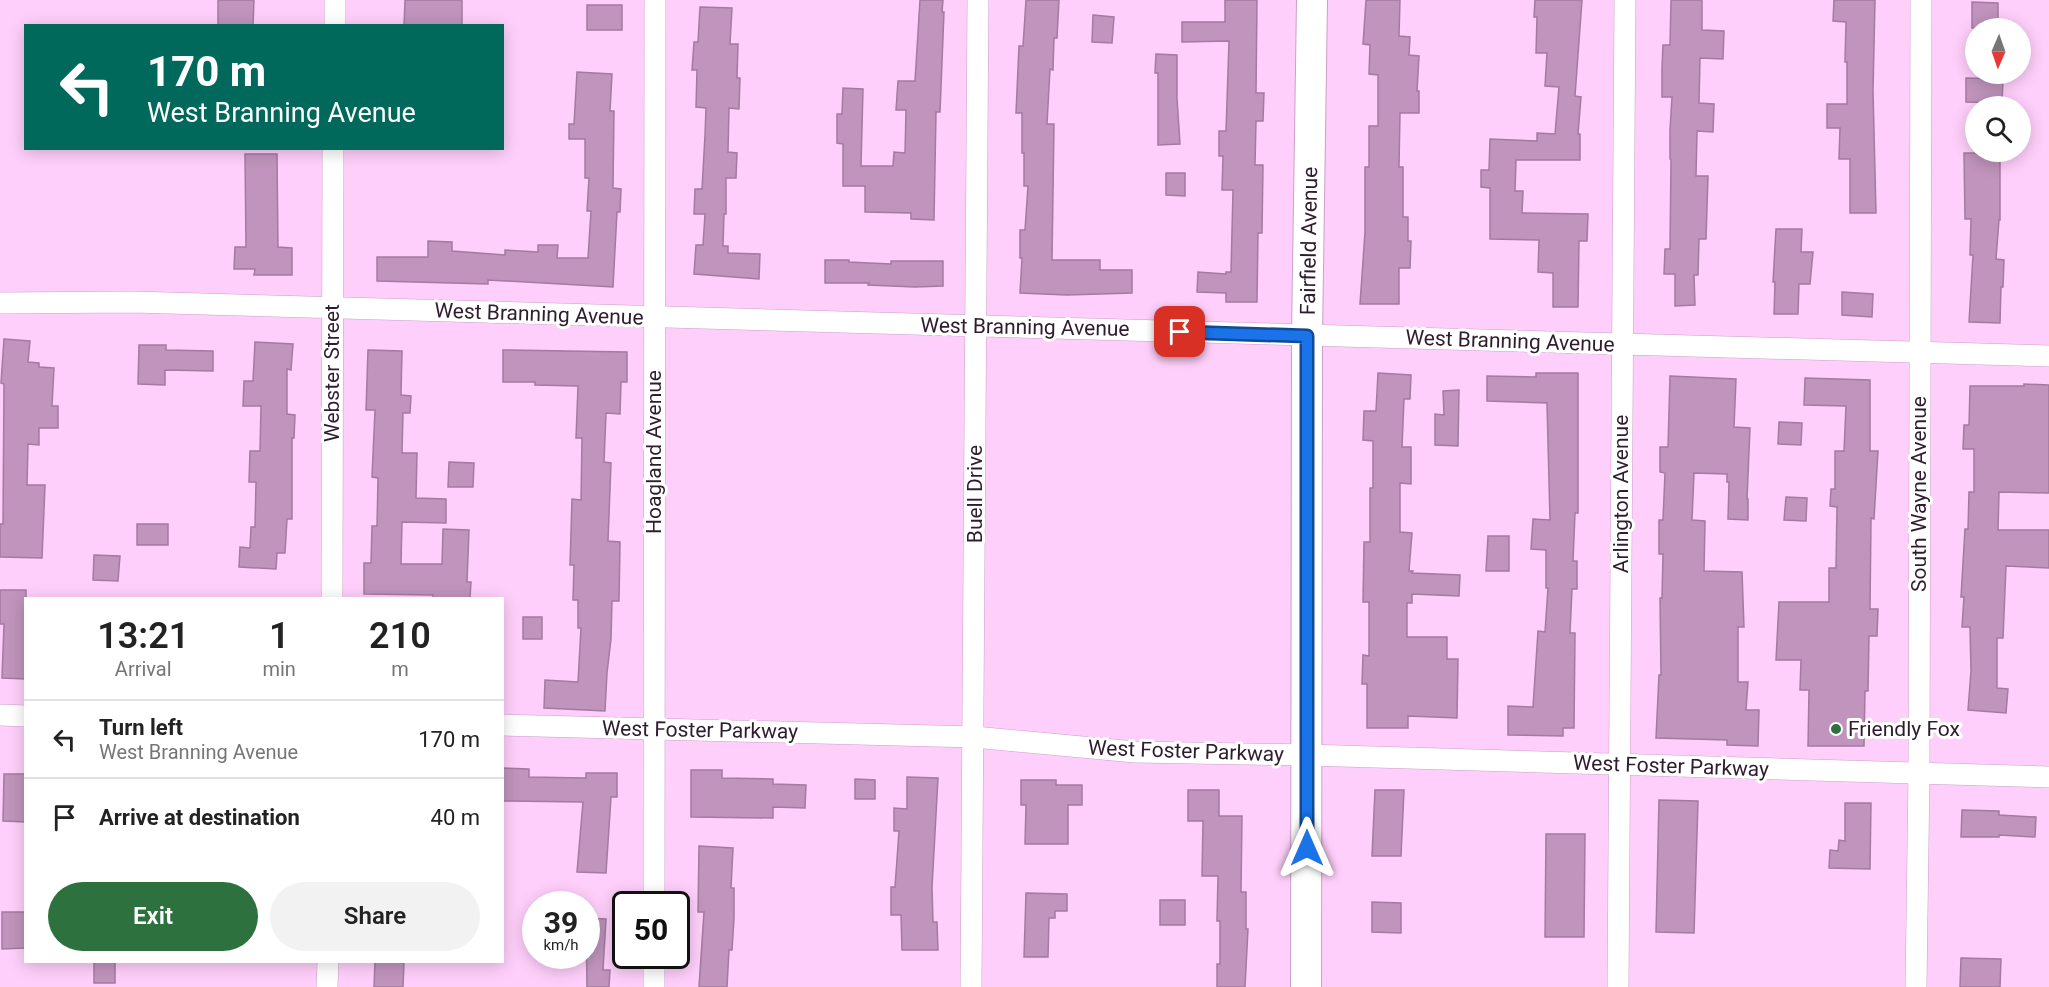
<!DOCTYPE html>
<style>
:root{--surface:#fff;--page:#f2f2f2;--text:#222;--muted:#767676;--line:#e0e0e0;--accent:#2d723e}
body{margin:0;font-family:Roboto,sans-serif;background:var(--page);color:var(--text);height:100vh;display:flex;flex-direction:column;font-size:22px;white-space:nowrap}
*{box-sizing:border-box;margin:0}
p{font-size:20px;color:var(--muted)}
.icon{flex:none;width:33px;height:33px;fill:none;stroke:currentColor;stroke-width:2;stroke-linecap:round;stroke-linejoin:round}
.map{position:relative;flex:1;overflow:hidden}
.panel{position:absolute;left:24px;top:597px;width:480px;height:366px;display:flex;flex-direction:column;background:var(--surface);border-radius:0px;box-shadow:0 3px 15px #0003}
.panel>*{flex:none}
.hud{position:absolute;left:24px;top:24px;width:480px;height:126px;border-radius:0px;box-shadow:0 3px 15px #0003;background:#00695c;color:#fff;overflow:hidden}
.needle{width:39px;rotate:182deg}
.tools{position:absolute;left:1965px;top:18px;display:grid;gap:12px}
.tools a{display:grid;place-items:center;width:66px;height:66px;border-radius:50%;background:var(--surface);box-shadow:0 3px 15px #0003;font-size:30px}
.speed{position:absolute;left:522px;top:891px;display:flex;gap:12px;font-size:30px;font-weight:700;text-align:center}
.speed>*{display:grid;place-content:center;width:78px;height:78px;border-radius:50%;background:var(--surface);box-shadow:0 3px 15px #0003;line-height:1}
.speed small{font-size:15px;font-weight:400}
.speed .limit{border:3px solid #111;border-radius:9px;background:#fff;color:#111}
.pin{position:absolute;display:grid;place-items:center;width:51px;height:51px;color:#fff;margin:-26px;border-radius:12px;box-shadow:0 3px 9px #0006}
.me{position:absolute;width:66px;margin:-33px;rotate:0deg;stroke-linejoin:round;filter:drop-shadow(0 0 4px #0008)}
.turn{display:flex;align-items:center;gap:21px;height:126px;padding:0 24px;font-size:27px}
.turn .icon{width:78px;height:78px;stroke-width:2.5}
.turn b{display:block;font-size:42px;line-height:51px}
.eta{display:flex;justify-content:space-evenly;align-items:center;height:102px;text-align:center}
.eta b{font-size:36px;font-weight:600;line-height:42px}
.primary-button{display:flex;gap:12px;margin-top:auto;padding:12px 24px}
.primary-button a{flex:1;height:69px;border-radius:36px;background:var(--accent);color:#fff;font-size:24px;font-weight:600;line-height:69px;text-align:center}
.primary-button a+a{background:var(--page);color:var(--text)}
ul{padding:0;list-style:none}
li{display:flex;align-items:center;gap:18px;height:78px;padding:0 24px;border-top:2px solid var(--line)}
li div{flex:1}
li b{display:block;font-size:22px}
li em{font-style:normal}
.map>svg:first-child{display:block}
</style>
<div class="map">
<svg width="2049" height="987" viewBox="0 0 2049 987">
<rect width="100%" height="100%" fill="#fecffa"/>
<g fill="#c094bc" stroke="#a47aa1" stroke-width="1.5">
<polygon points="218,0 254,0 253,26 218,26"/>
<polygon points="405,0 462,0 462,26 404,26"/>
<polygon points="920,0 943,0 942,12 944,12 940,112 936,112 934,220 911,219 911,213 865,212 865,186 843,186 843,144 837,143 837,114 842,114 843,88 863,89 861,166 893,166 894,152 905,153 906,110 896,110 898,81 915,81"/>
<polygon points="1026,0 1059,0 1057,38 1054,38 1053,70 1050,69 1047,124 1054,124 1052,260 1100,260 1100,270 1132,270 1132,293 1067,295 1020,293 1022,258 1020,258 1020,230 1025,230 1028,186 1024,186 1024,153 1022,153 1022,113 1016,113 1019,46 1023,46"/>
<polygon points="1225,0 1257,0 1256,93 1264,93 1263,121 1256,121 1255,165 1263,165 1262,233 1258,233 1257,302 1226,302 1226,293 1197,292 1198,272 1226,274 1226,272 1231,272 1233,190 1222,190 1223,156 1219,156 1219,131 1226,131 1229,41 1182,42 1182,22 1225,22"/>
<polygon points="1366,0 1400,0 1399,36 1410,37 1409,55 1419,56 1417,91 1419,91 1419,113 1400,113 1399,167 1403,167 1403,217 1408,217 1408,241 1411,241 1410,268 1399,268 1399,304 1360,304 1365,232 1365,167 1369,167 1369,126 1378,126 1378,75 1369,74 1370,45 1363,44"/>
<polygon points="1535,0 1582,0 1575,96 1581,97 1578,134 1580,134 1580,160 1516,160 1515,191 1523,191 1522,213 1588,214 1587,241 1579,241 1578,307 1553,307 1553,273 1538,272 1539,240 1490,239 1490,188 1481,187 1481,170 1489,170 1490,139 1537,141 1537,133 1555,134 1559,87 1545,86 1547,53 1536,53 1537,17 1534,17"/>
<polygon points="1671,0 1702,0 1702,30 1724,31 1723,59 1700,58 1699,103 1714,104 1713,132 1697,131 1696,176 1708,176 1706,239 1699,239 1698,275 1694,275 1695,305 1675,306 1675,274 1664,274 1665,249 1670,249 1671,160 1670,159 1670,130 1672,97 1662,97 1662,68 1663,45 1670,45"/>
<polygon points="1834,0 1875,0 1873,91 1876,213 1850,213 1850,159 1839,159 1840,128 1827,128 1827,104 1847,104 1847,62 1845,62 1846,22 1833,21"/>
<polygon points="1972,2 1998,3 1998,28 1972,28"/>
<rect x="587" y="5" width="35" height="25"/>
<polygon points="700,7 732,8 730,44 738,44 737,78 740,78 739,109 729,108 728,152 737,153 736,178 726,178 726,214 724,214 723,246 728,246 728,253 760,254 759,279 694,274 696,245 703,245 705,214 694,214 695,189 702,189 705,135 706,108 696,107 697,70 692,70 694,42 698,42"/>
<polygon points="1093,15 1114,17 1112,43 1092,42"/>
<polygon points="1156,54 1177,55 1177,98 1180,144 1158,145 1158,73 1155,73"/>
<polygon points="577,72 612,74 610,111 614,111 613,188 621,189 620,212 617,212 613,287 488,280 488,284 377,281 377,257 428,257 428,241 452,242 452,251 505,255 505,250 538,252 538,245 558,245 557,258 588,258 591,211 587,211 589,178 585,178 585,139 569,139 569,124 574,124"/>
<polygon points="1966,78 2003,79 2002,103 1966,102"/>
<polygon points="1964,153 2000,153 2000,220 1999,220 1996,259 2004,260 2003,287 2001,287 2000,323 1969,322 1973,255 1970,255 1971,219 1965,219"/>
<polygon points="245,154 277,154 278,247 292,248 292,275 254,275 255,269 234,269 235,247 246,247"/>
<polygon points="1166,173 1185,173 1185,196 1166,195"/>
<polygon points="1776,229 1802,229 1801,252 1813,252 1810,284 1799,284 1798,314 1774,314 1775,282 1773,282"/>
<polygon points="825,260 849,260 849,262 891,264 891,261 943,261 943,286 915,287 868,285 869,283 825,283"/>
<polygon points="1842,292 1873,294 1872,317 1842,315"/>
<polygon points="4,339 30,341 28,362 39,363 39,367 54,368 52,406 58,406 58,428 39,428 39,445 28,444 27,485 45,485 42,558 0,557 0,524 3,524 4,384 1,383"/>
<polygon points="255,342 293,344 291,370 287,369 287,414 295,415 294,438 292,438 292,519 287,519 285,553 277,553 276,569 239,567 240,547 250,548 251,527 255,527 256,482 249,482 250,451 260,451 261,406 243,406 244,381 253,381"/>
<polygon points="139,345 166,345 166,350 213,351 213,371 165,370 165,385 138,384"/>
<polygon points="368,350 402,351 401,395 411,396 410,413 403,413 402,453 417,453 416,498 446,499 446,523 402,522 401,564 442,564 443,529 469,530 467,582 471,582 470,598 433,598 433,595 364,594 364,563 371,563 372,526 377,526 378,478 372,477 375,410 366,410"/>
<polygon points="503,350 627,352 627,382 621,382 620,414 606,413 604,462 611,463 608,541 620,542 619,601 612,601 611,639 607,673 605,711 544,708 545,680 578,682 581,628 578,628 578,600 573,600 574,565 570,565 572,499 581,500 582,438 576,438 578,386 535,385 535,382 503,382"/>
<polygon points="1378,373 1411,375 1410,399 1404,399 1402,447 1411,447 1411,484 1400,483 1400,532 1412,533 1409,571 1413,571 1412,573 1460,575 1459,596 1412,594 1412,603 1407,603 1407,637 1447,637 1447,659 1458,659 1457,718 1408,716 1408,728 1367,728 1367,684 1362,684 1363,655 1369,656 1369,602 1363,602 1364,542 1370,542 1370,488 1373,488 1373,441 1363,440 1364,411 1376,411"/>
<polygon points="1536,373 1578,373 1578,513 1575,513 1573,561 1577,561 1577,589 1572,589 1570,633 1575,633 1574,728 1563,728 1563,736 1508,735 1508,706 1533,707 1538,631 1545,632 1548,588 1546,588 1546,550 1531,549 1533,519 1550,520 1547,403 1487,401 1487,376 1536,377"/>
<polygon points="1670,376 1736,379 1734,427 1750,428 1747,499 1748,499 1748,520 1728,519 1729,482 1727,482 1727,474 1694,473 1692,520 1705,521 1704,571 1742,572 1744,627 1738,627 1738,682 1748,682 1746,710 1759,710 1758,746 1727,745 1727,740 1656,738 1659,675 1661,675 1660,598 1662,598 1663,554 1659,554 1659,520 1663,520 1665,473 1660,472 1660,447 1668,447"/>
<polygon points="1805,378 1870,380 1870,451 1878,451 1874,519 1871,518 1870,609 1878,609 1877,636 1869,636 1868,691 1865,691 1864,746 1808,746 1809,690 1800,690 1801,660 1776,660 1779,602 1829,602 1829,568 1836,568 1837,507 1830,506 1831,489 1835,489 1835,451 1844,451 1846,406 1804,405"/>
<polygon points="2024,384 2049,385 2049,493 1999,492 1998,530 2049,530 2049,568 2006,566 2003,638 1997,638 1997,688 2008,689 2006,713 1968,710 1971,671 1970,627 1962,627 1964,597 1961,597 1965,529 1968,529 1969,492 1974,492 1974,449 1963,449 1964,425 1969,425 1970,386 2024,386"/>
<polygon points="1459,390 1458,446 1435,445 1435,414 1444,415 1443,391"/>
<polygon points="1779,422 1802,423 1801,445 1778,444"/>
<polygon points="449,462 474,463 473,487 448,487"/>
<polygon points="1786,497 1807,498 1806,521 1784,520"/>
<rect x="137" y="524" width="31" height="21"/>
<polygon points="1488,536 1509,536 1509,571 1486,571"/>
<polygon points="94,555 120,556 118,581 93,580"/>
<polygon points="0,590 26,590 26,679 2,678 4,624 0,624"/>
<rect x="523" y="617" width="19" height="22"/>
<polygon points="502,768 529,769 529,777 586,778 586,773 617,773 617,797 611,797 606,873 577,872 583,802 502,801"/>
<polygon points="691,770 722,770 722,778 773,779 773,784 806,785 805,808 773,807 773,818 691,817"/>
<polygon points="4,774 26,774 26,822 3,821"/>
<polygon points="907,777 938,778 932,888 933,922 937,922 938,950 902,950 901,915 891,915 891,887 895,887 899,831 894,831 894,808 907,809"/>
<polygon points="855,779 875,780 875,799 855,799"/>
<polygon points="1021,780 1056,780 1056,785 1082,785 1082,805 1068,805 1068,844 1025,844 1026,805 1021,805"/>
<polygon points="1188,790 1219,790 1219,816 1242,816 1241,892 1246,892 1246,929 1248,929 1245,987 1217,987 1217,964 1220,964 1220,921 1217,921 1218,876 1202,876 1203,821 1188,821"/>
<polygon points="1375,790 1404,790 1401,856 1372,856"/>
<polygon points="1659,800 1698,801 1694,933 1656,932"/>
<polygon points="1845,803 1871,803 1870,869 1829,868 1830,850 1838,851 1839,840 1845,841"/>
<polygon points="1962,810 1999,811 1999,815 2036,817 2035,837 1999,835 1999,837 1961,837"/>
<polygon points="1546,834 1585,834 1584,937 1545,937"/>
<polygon points="699,846 733,848 731,888 734,888 734,918 732,950 729,950 727,987 699,987 704,912 698,912"/>
<polygon points="1026,893 1067,894 1067,911 1055,911 1055,918 1049,918 1048,957 1024,957"/>
<rect x="1160" y="900" width="25" height="25"/>
<polygon points="1372,902 1401,903 1401,933 1372,932"/>
<polygon points="2,912 26,912 26,948 2,949"/>
<polygon points="586,918 606,919 603,970 610,970 609,987 587,987"/>
<polygon points="1961,958 2001,959 2000,987 1960,987"/>
<rect x="94" y="962" width="21" height="21"/>
<polygon points="375,962 404,962 403,987 374,987"/>
</g>
<g fill="none" stroke-linecap="round" stroke-linejoin="round">
<defs>
<g id="street">
<polyline points="335,26 335,0"/>
<polyline points="0,303 133,302 2049,356"/>
<polyline points="332,598 333,148"/>
<polyline points="0,715 26,716"/>
<polyline points="502,725 974,737 1135,752 1307,755 2049,777"/>
<polyline points="654,904 655,0"/>
<polyline points="654,956 654,987"/>
<polyline points="327,987 328,962"/>
<polyline points="971,987 978,0"/>
<polyline points="1618,987 1625,0"/>
<polyline points="1916,987 1919,774 1921,0"/>
</g>
<polyline id="secondary" points="1306,987 1307,336 1312,0"/>
</defs>
<use href="#street" stroke="#cc9fc8" stroke-width="22"/>
<use href="#secondary" stroke="#cc9fc8" stroke-width="32"/>
<use href="#street" stroke="#fff" stroke-width="21"/>
<use href="#secondary" stroke="#fff" stroke-width="30"/>
</g>
<g fill="none" stroke-linecap="round" stroke-linejoin="round">
<defs>
<polyline id="route" points="1180,332 1307,336 1307,848"/>
</defs>
<use href="#route" stroke="#114b97" stroke-width="15"/>
<use href="#route" stroke="#1a73e8" stroke-width="10"/>
</g>
<circle fill="#2d723e" stroke="#fff" stroke-width="2" cx="1836" cy="729" r="6"/>
<g text-anchor="middle" stroke-width="6" stroke-linejoin="round" paint-order="stroke">
<g font-size="21" fill="#2e1d2d" stroke="#fff">
<text transform="translate(1309 241) rotate(-89)" y="7">Fairfield Avenue</text>
<text transform="translate(539 314) rotate(2)" y="7">West Branning Avenue</text>
<text transform="translate(1025 327) rotate(1)" y="7">West Branning Avenue</text>
<text transform="translate(1510 341) rotate(2)" y="7">West Branning Avenue</text>
<text transform="translate(332 373) rotate(-90)" y="7">Webster Street</text>
<text transform="translate(654 452) rotate(-90)" y="7">Hoagland Avenue</text>
<text transform="translate(975 494) rotate(-90)" y="7">Buell Drive</text>
<text transform="translate(1621 494) rotate(-90)" y="7">Arlington Avenue</text>
<text transform="translate(1919 494) rotate(-90)" y="7">South Wayne Avenue</text>
<text transform="translate(700 730) rotate(1)" y="7">West Foster Parkway</text>
<text transform="translate(1186 751) rotate(2)" y="7">West Foster Parkway</text>
<text transform="translate(1671 766) rotate(2)" y="7">West Foster Parkway</text>
</g>
<g font-size="21" fill="#2e1d2d" stroke="#fff" text-anchor="start">
<text x="1848" y="736">Friendly Fox</text>
</g>
</g>
</svg>
<div class="tools">
<a><svg class="needle" viewBox="-14 -14 28 28"><path d="M0-13l5 13h-10z" fill="#e53935"/><path d="M0 13l5-13h-10z" fill="#767676"/></svg></a>
<a><svg class="icon" aria-label="search" viewBox="0 0 24 24"><circle cx="10" cy="10" r="6"/><path d="M15 15l6 6"/></svg></a>
</div>
<div class="speed"><div>39<small>km/h</small></div><div class="limit">50</div></div>
<div class="pin" style="left:1180px;top:332px;background:#d93025"><svg class="icon" aria-label="arrive" viewBox="0 0 24 24"><path d="M6 21V4h12l-3 4 3 4H6"/></svg></div>
<svg class="me" style="left:1307px;top:848px" viewBox="-20 -20 40 40"><path d="M0-17L14 15 0 8-14 15z" fill="#1a73e8" stroke="#fff" stroke-width="4"/></svg>
<div class="hud">
<div class="turn"><svg class="icon" aria-label="left" viewBox="0 0 24 24"><path d="M17 20v-9H6M10 6l-5 5 5 5"/></svg><div><b>170 m</b>West Branning Avenue</div></div>
</div>
<section class="panel">
<div class="eta">
<div><b>13:21</b><p>Arrival</p></div>
<div><b>1</b><p>min</p></div>
<div><b>210</b><p>m</p></div>
</div>
<ul>
<li><svg class="icon" aria-label="left" viewBox="0 0 24 24"><path d="M17 20v-9H6M10 6l-5 5 5 5"/></svg><div><b>Turn left</b><p>West Branning Avenue</p></div><em>170 m</em></li>
<li><svg class="icon" aria-label="arrive" viewBox="0 0 24 24"><path d="M6 21V4h12l-3 4 3 4H6"/></svg><div><b>Arrive at destination</b></div><em>40 m</em></li>
</ul>
<div class="primary-button"><a>Exit</a><a>Share</a></div>
</section>
</div>
